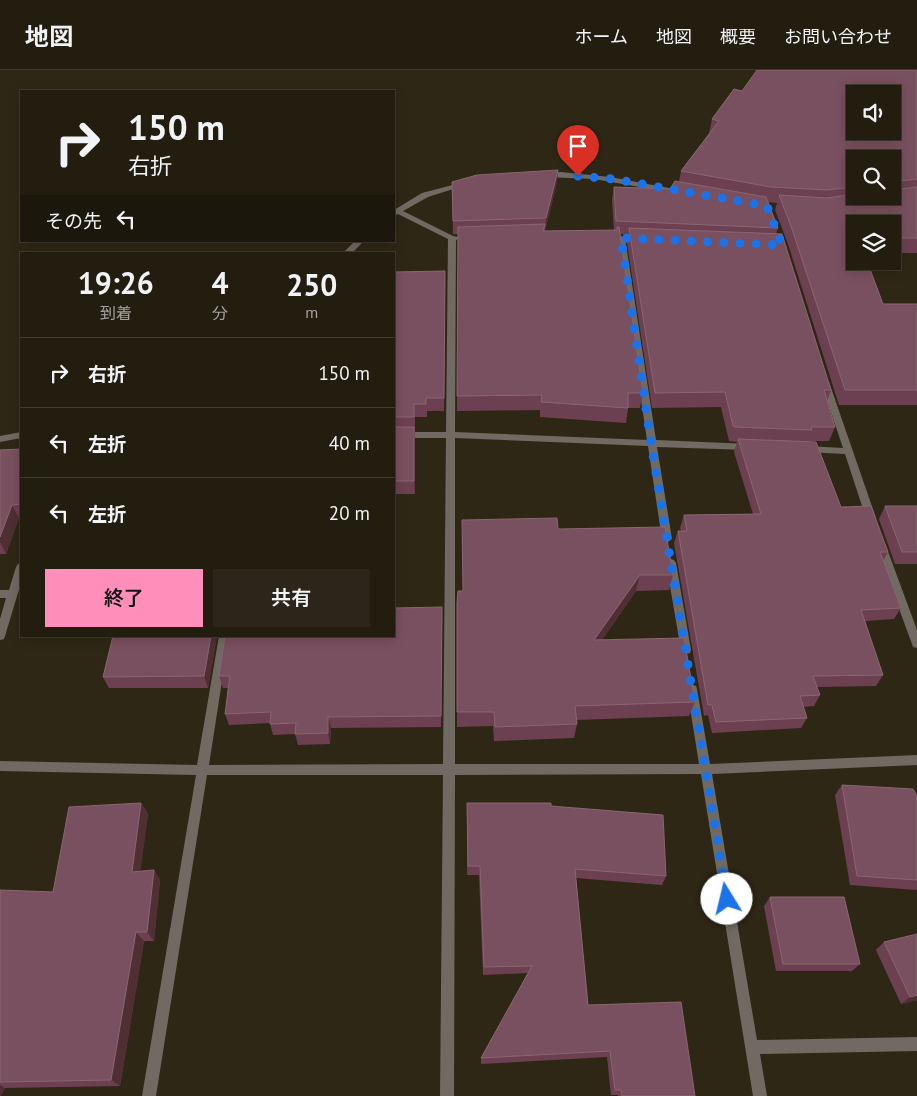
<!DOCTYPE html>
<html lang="ja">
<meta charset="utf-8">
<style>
:root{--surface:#231d10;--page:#2b2619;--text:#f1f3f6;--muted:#a3a29f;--line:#403b30;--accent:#ff8eba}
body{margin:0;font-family:"PT Sans","Noto Sans JP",sans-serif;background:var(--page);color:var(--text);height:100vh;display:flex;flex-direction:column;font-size:19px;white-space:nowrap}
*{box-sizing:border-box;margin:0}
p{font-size:16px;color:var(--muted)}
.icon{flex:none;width:28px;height:28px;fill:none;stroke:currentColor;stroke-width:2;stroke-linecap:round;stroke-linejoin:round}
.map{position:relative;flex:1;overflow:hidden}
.panel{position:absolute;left:20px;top:182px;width:375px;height:385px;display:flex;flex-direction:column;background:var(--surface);border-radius:0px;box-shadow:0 2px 12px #0003,0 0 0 1px var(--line)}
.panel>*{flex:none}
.top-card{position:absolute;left:20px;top:20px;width:375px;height:152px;border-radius:0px;box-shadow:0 2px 12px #0003,0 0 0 1px var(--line);background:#231d10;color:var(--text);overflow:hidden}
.controls{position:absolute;left:846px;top:15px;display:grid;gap:10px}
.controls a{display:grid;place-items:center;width:55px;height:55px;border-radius:0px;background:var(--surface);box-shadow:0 2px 12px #0003,0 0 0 1px var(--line);font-size:25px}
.pin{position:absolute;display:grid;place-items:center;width:42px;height:42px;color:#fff;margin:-51px -21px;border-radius:50% 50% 50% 0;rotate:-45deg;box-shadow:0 0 5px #0007}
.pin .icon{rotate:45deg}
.me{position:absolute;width:55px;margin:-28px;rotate:351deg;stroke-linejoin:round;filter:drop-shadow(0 0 4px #0008)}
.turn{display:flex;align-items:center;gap:18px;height:105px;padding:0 25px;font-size:22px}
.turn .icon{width:65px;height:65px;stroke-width:2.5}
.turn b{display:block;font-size:35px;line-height:42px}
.then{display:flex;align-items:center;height:48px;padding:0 25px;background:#0003;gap:10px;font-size:19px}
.eta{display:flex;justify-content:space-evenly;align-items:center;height:85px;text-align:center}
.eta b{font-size:30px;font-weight:600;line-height:35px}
.action{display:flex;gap:10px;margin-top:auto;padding:10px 25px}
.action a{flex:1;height:58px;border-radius:0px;background:var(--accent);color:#111;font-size:20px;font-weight:600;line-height:58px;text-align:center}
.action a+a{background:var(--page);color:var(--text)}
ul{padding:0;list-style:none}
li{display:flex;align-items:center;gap:15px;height:70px;padding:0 25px;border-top:1px solid var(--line)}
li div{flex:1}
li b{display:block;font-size:19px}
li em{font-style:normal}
header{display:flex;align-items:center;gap:30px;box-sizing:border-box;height:70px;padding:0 25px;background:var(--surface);border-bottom:1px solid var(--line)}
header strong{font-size:24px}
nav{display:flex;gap:28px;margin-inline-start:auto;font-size:18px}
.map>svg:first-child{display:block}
</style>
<header>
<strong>地図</strong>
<nav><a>ホーム</a><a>地図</a><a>概要</a><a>お問い合わせ</a></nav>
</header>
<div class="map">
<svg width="917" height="1026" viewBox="0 0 917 1026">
<rect width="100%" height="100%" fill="#2f2716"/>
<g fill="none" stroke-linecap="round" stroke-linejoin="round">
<g fill="#706a62" fill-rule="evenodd">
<polygon points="561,102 610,107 674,119 678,121 674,123 594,109 545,107 542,105 545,103"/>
<polygon points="464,112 466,113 466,115 428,127 403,141 453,166 462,168 456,170 455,362 647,370 617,168 621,166 625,168 656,370 749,374 753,377 749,380 657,377 672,469 667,473 662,469 648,376 455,368 455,694 699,694 687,619 688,616 692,614 696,616 697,619 710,694 917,685 917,695 712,704 757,970 917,967 917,981 760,984 767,1026 753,1026 701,704 455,705 454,1026 440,1026 443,705 207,705 156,1026 142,1026 196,705 0,701 0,691 197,695 219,566 229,566 209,695 443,694 446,368 394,368 394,362 446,362 448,169 398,144 394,146 394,140 422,123"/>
<polygon points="355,171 364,171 351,184 342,184"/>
<polygon points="825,309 829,312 876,448 874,451 871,452 866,448 845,384 806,382 802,379 806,376 843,378 821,312"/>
<polygon points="21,362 21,368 0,372 0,366"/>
<polygon points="881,472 886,476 917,560 917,578 913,577 912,574 876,476"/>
<polygon points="671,489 674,490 676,493 691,580 690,583 686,584 682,583 681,580 666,493 668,490"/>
<polygon points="21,493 21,513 5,566 4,569 0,570 0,549 6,528 0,528 0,520 9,520 16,497 18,494"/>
</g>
</g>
<g fill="#6d4051" fill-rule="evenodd">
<path d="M917 0V183H892V154H855V191L883 234H917V335H839L788 174 775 140 777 133 768 132 778 158 776 164 831 320 827 331 835 357 829 371H808V372L841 437 888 482 883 491 901 538 894 549 865 551 883 605 876 616 817 617 820 625 814 636 803 637 807 648 801 658 712 663 708 645 704 646 674 473 678 461H681L680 458 684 445 753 444 734 382 737 372 729 371 721 337 652 338 627 173 628 165 620 164 643 323 640 338H628L626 353 540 347V340L457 341 458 164H453L452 112H557L545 161 614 160 612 130 614 117 670 119 679 112 681 101 709 64 712 49 742 21ZM855 89H892V126H855Z"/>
<polygon points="445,201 444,341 427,341 427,347 415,347 415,424 394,424 394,202"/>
<polygon points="21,379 21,448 19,448 6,484 0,484 0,380"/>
<polygon points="885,436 917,436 917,494 895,494 879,449"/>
<polygon points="558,459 673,505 669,520 636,521 602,570 695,632 689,646 576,650 577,654 574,668 494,671 493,656 457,657 457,533 463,521 462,466"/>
<polygon points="442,549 441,657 331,658 330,674 298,675 295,664 273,665 270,653 229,655 225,644 228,618 223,618 219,606"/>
<polygon points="28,566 217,566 208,618 109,618 103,607 113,568 28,567"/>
<polygon points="842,715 917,726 917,820 850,815 835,725"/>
<polygon points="141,733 148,744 140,801 154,800 160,810 154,871 144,871 120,1016 5,1018 0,1026 0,820 53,822"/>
<polygon points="467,733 551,736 666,806 662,815 576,808 588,935 695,1026 618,1026 618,1025 611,1025 607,987 481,994 481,988 528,903 483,905 479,805 467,805"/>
<polygon points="770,827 860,894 852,901 776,901 764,836"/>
<polygon points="884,872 917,930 901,934 876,880"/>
</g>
<g fill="#4f2f34">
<polygon points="558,100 557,112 545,161 546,148"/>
<polygon points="414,357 415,370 415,424 414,411"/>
<polygon points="12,435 19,448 6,484 0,472 0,467"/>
<polygon points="640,505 636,521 591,586 594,570"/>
<polygon points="211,566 217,566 208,618 204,606"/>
<polygon points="328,647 331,658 330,674 328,663"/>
<polygon points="141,733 148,744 139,812 132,802"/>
<polygon points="154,800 160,810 154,871 147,862"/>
<polygon points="136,862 144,871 120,1016 111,1010"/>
<polygon points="917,925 917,930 901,934 910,927"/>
<polygon points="0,1015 5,1018 1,1026 0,1026"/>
</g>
<g fill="#79505f" stroke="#896670" fill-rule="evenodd">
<path d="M757 0H917V109L892 112V89H855V117L827 120 771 117 681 101 719 51 712 49 734 19 742 21ZM855 24H892V61H855Z"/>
<polygon points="558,100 546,148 453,151 452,112 477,105"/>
<polygon points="675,111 766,127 778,158 616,151 614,117 670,119"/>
<polygon points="917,117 917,168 892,168 892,154 855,154 855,191 867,191 883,234 917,234 917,320 845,320 792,159 779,125 827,128 855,124 855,126 892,126 892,120"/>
<polygon points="545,154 543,161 617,160 617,157 619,157 643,323 628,323 628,338 541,332 542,325 457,326 458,157"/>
<polygon points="629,158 782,164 831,320 824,320 835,357 811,357 812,360 735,357 733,356 725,322 655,323"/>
<polygon points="445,201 444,328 426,328 426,334 414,334 414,347 394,347 394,202"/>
<rect x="394" y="357" width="20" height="54"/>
<polygon points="738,369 816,372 841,437 871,436 888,482 880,482 901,538 861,540 883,605 813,606 820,625 800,626 807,648 716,652 712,635 708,635 678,461 687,461 684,445 761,444"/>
<polygon points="21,379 21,434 12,435 0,467 0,380"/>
<polygon points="885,436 917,436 917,482 902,482"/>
<polygon points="557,448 558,459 665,457 673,505 640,505 594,570 684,568 695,632 575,636 577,654 495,657 494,642 457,642 457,533 458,521 463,521 462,450"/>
<polygon points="442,537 441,646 328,647 328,663 295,664 296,653 270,654 271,642 225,644 230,606 219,606 225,566 394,566 394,538"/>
<polygon points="113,566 211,566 204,606 103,607"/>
<polygon points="842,715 913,719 917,726 917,810 857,806"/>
<polygon points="141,733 132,802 154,800 147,862 136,862 111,1010 0,1012 0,820 53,822 69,737"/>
<polygon points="467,733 551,733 551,736 663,745 666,806 575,799 588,935 681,932 695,1026 622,1026 621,1020 615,1020 610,981 481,988 532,896 484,897 480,796 468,796"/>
<polygon points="770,827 844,827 860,894 783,894"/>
<polygon points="917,864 917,925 910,927 884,872"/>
</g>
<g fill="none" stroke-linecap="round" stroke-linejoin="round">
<polyline stroke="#1a73e8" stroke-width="9" stroke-dasharray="0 16.2" points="578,106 613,109 767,136 782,175 621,168 651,373 727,829"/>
</g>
</svg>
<div class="controls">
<a><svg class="icon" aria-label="sound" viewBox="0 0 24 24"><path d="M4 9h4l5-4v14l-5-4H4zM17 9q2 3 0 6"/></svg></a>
<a><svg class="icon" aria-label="search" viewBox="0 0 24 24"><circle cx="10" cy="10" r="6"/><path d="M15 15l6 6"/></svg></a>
<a><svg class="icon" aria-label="layers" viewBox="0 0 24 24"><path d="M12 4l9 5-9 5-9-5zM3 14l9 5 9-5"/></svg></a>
</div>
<div class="pin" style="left:578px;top:106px;background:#d93025"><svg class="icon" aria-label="arrive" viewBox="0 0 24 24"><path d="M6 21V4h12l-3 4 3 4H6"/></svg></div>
<svg class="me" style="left:727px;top:829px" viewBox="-20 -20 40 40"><circle r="19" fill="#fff"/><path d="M0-13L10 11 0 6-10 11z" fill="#1a73e8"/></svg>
<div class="top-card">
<div class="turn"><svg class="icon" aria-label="right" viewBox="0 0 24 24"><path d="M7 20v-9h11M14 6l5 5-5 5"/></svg><div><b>150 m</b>右折</div></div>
<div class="then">その先<svg class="icon" aria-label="left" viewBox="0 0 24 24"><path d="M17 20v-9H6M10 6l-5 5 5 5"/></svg></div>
</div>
<section class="panel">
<div class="eta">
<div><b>19:26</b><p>到着</p></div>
<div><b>4</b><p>分</p></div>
<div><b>250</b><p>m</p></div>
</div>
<ul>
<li><svg class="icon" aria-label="right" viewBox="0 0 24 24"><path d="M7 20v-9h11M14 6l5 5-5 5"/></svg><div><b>右折</b></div><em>150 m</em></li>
<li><svg class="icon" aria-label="left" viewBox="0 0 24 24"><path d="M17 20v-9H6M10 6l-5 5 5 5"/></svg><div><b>左折</b></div><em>40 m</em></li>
<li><svg class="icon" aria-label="left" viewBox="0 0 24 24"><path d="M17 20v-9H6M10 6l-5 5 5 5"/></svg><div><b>左折</b></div><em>20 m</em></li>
</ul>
<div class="action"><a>終了</a><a>共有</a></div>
</section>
</div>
